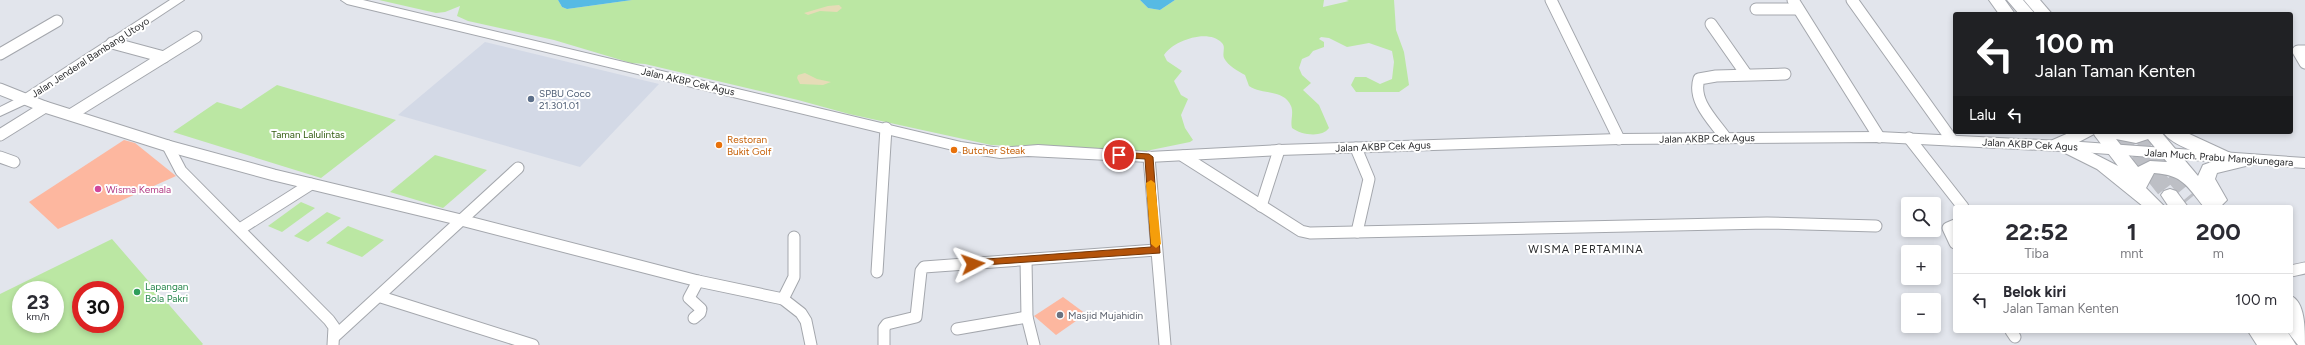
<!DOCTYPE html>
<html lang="id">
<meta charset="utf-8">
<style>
:root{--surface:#fff;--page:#f2f2f3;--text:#2b2b33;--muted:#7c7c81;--line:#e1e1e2}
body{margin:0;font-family:Figtree,sans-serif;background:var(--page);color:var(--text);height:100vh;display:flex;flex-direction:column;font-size:15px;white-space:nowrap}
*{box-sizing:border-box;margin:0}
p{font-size:13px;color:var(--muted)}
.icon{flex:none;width:22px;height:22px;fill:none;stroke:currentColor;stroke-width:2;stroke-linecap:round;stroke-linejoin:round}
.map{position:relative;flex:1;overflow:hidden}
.panel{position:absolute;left:1953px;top:205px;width:340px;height:128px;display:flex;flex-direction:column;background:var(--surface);border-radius:4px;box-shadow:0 2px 6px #0003}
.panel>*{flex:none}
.hud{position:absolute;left:1953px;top:12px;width:340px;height:122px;border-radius:4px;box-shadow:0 2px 6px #0003;background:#202124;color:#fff;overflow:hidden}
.buttons{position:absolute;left:1901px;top:197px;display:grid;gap:8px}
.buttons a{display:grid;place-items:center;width:40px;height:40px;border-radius:4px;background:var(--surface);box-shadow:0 2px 6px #0003;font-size:20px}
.speed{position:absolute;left:12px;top:281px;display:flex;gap:8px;font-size:20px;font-weight:700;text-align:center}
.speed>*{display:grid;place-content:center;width:52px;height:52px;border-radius:50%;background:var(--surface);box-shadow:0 2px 6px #0003;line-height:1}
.speed small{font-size:10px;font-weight:400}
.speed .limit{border:6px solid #d22;background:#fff;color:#111}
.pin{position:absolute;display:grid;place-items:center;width:34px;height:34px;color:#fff;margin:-17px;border:2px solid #fff;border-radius:50%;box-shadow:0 1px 4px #0007}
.me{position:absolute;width:44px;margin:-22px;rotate:86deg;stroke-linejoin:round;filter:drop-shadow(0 0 3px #0008)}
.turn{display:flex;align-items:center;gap:14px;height:84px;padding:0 16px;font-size:18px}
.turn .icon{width:52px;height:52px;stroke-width:2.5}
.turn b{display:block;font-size:28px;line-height:34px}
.then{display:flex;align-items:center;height:38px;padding:0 16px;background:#0003;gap:8px;font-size:15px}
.eta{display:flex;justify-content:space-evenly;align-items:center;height:68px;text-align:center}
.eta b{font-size:24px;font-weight:700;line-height:28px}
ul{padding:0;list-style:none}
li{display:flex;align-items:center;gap:12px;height:52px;padding:0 16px;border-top:1px solid var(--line)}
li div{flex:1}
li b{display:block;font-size:15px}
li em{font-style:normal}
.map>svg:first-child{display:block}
</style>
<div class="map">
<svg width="2305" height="345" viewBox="0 0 2305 345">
<rect width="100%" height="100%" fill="#e2e5ec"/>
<polygon fill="#d3d9e6" points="485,42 659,84 580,167 398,115"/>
<g fill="#bbe7a3" fill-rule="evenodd">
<path d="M379 0H558L562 7 567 9 632 0H1140L1148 8 1160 10 1175 0H1324L1323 7 1349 1 1346 0H1394L1396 30 1404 52 1409 85 1399 92H1356L1351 85 1355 77H1366L1380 84 1392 79 1394 62 1392 51 1369 43 1347 47 1329 38 1321 37 1319 39 1324 42V47L1313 51 1309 56 1302 59 1299 68 1302 75 1311 83 1303 90 1319 105 1329 128C1322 138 1301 135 1292 128 1290 121 1294 113 1291 106 1284 89 1262 95 1249 86L1245 75C1238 71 1228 66 1224 58 1222 53 1226 47 1222 43 1208 28 1173 41 1164 55L1167 61 1182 71 1174 81 1181 95 1188 99 1181 115 1185 128 1193 140 1190 142 1141 152 991 145 849 114 798 100 645 64 631 63 554 40 468 21 457 16 460 6 445 12 436 13Z"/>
<polygon points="277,85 396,120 321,178 173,132 217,102 241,109"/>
<polygon points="435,155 487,170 443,208 390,192"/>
<polygon points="301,202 315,208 282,232 268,226"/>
<polygon points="327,212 341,218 308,242 294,236"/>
<polygon points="348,226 384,240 362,257 326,243"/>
<path d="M112 239 203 344 202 345H0V294ZM21 290H55V324H21ZM81 290H115V324H81Z"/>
</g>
<g fill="#e6dcb7">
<polygon points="839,5 842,8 837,12 820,11 808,15 804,13 828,6"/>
<polygon points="805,73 817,79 831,82 823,85 800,84 797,78 798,75"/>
</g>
<g fill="#56bae4">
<polygon points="558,0 632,0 567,9 562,7"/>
<polygon points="1140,0 1175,0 1160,10 1148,8"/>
</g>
<g fill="#fdb79f">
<polygon points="124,140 135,143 176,176 58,229 29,202"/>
<polygon points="1063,297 1086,314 1056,335 1034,316"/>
</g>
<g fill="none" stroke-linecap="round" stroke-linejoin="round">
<g stroke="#bdbfc5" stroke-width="18" stroke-dasharray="18 9" stroke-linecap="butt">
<polyline points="2121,132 2170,195"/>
<polyline points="2139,132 2192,197"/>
</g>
<defs>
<g id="minor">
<polyline points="1551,0 1619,139"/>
<polyline points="1793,0 1879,137"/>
<polyline points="1852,0 1952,140"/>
<polyline points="1756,9 1798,9"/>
<polyline points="1711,24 1746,74"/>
<polyline points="112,43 164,57"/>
<polyline points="2305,51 2298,51 2305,63"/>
<polyline points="0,54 57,21"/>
<polyline points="0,89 45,107 168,146 274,175 461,220 698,281 783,299 801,313 806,321 811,345"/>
<polyline points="72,114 196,37"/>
<polyline points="0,135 45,107"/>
<path d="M1725 137C1713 120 1692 101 1699 79L1716 76 1785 74"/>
<polyline points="1909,138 1963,207"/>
<polyline points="168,146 181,171 329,320 334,327 333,345"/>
<polyline points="1356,148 1369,179 1357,232"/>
<polyline points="1183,156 1301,231 1310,233 1767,223 1876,226"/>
<polyline points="0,157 14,162"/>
<polyline points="1149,157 1165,345"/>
<polyline points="1261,206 1279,150"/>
<polyline points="1955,225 1948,228 1955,243"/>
<polyline points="240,229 311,184"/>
<polyline points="1026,260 1027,317 1034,345"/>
<polyline points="2291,271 2305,268"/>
<polyline points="877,272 886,128"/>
<polyline points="381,297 533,345"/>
<polyline points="783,299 794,277 794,237"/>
<polyline points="694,318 700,313 701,309 689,298 698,281"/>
<polyline points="957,329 1027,317"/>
<polyline points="2011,331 2015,337"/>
<polyline points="334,337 518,168"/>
<polyline points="884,345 884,328 887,324 916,317 921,271 924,267 1156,250"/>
</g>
<polygon id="tertiary" points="170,0 184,0 28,103 0,116 0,107 20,97"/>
<polygon id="secondary" points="341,0 363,0 961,142 1000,148 1038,145 1149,152 1279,145 1619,134 1879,132 2081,142 2305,158 2305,168 2081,152 1879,142 1619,144 1279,155 1149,162 1028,156 1000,158 961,152 347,4"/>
<g id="trunk">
<polygon points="1989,0 2005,0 2015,14 1999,14"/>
<polygon points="2007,0 2023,0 2035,14 2019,14"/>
<polygon points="2024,0 2040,0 2052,14 2036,14"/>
<path d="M2071 132H2161L2198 176 2203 165 2217 160C2202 154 2172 146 2163 132H2185L2237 156 2248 154 2254 156 2257 160 2254 164 2217 173 2215 179 2227 200 2222 205 2223 207H2204C2187 186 2183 175 2154 173L2146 188 2165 207H2144L2097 169 2059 150H2048L2045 146 2048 142ZM2094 134 2095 136 2118 166 2075 144ZM2116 139 2136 143 2148 139 2167 162 2150 161 2138 167Z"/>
<polygon points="2170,189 2176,191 2188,207 2169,207 2161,195 2164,191"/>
<path d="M2291 296C2305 302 2305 328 2305 345H2298L2287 331H2291Z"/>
<polygon points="2248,331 2287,331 2296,345 2257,345"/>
</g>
</defs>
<use href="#minor" stroke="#a4a7ad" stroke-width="13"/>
<use href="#tertiary" stroke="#a4a7ad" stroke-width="2"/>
<use href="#secondary" stroke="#a4a7ad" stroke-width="2"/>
<use href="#trunk" stroke="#a4a7ad" stroke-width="2"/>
<use href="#minor" stroke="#fff" stroke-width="11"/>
<use href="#tertiary" fill="#fff" fill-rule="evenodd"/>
<use href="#secondary" fill="#fff" fill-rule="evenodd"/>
<use href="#trunk" fill="#fff" fill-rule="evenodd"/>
</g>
<polygon fill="#b45309" stroke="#753606" points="1119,152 1149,154 1153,157 1160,253 969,266 969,261 973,260 1151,247 1145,159 1116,157 1115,155"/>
<polygon fill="#f59e0b" points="1151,180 1155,183 1161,244 1156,248 1151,244 1146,183"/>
<circle fill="#5c6f8a" stroke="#fff" stroke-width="1.5" cx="531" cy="99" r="4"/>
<g fill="#e8710a" stroke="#fff" stroke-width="1.5">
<circle cx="719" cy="145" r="4"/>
<circle cx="954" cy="150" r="4"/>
</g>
<circle fill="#d1479c" stroke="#fff" stroke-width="1.5" cx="98" cy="189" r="4"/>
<circle fill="#2e9e5b" stroke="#fff" stroke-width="1.5" cx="137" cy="292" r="4"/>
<circle fill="#6b7280" stroke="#fff" stroke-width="1.5" cx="1060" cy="315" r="4"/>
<g text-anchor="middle" stroke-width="4" stroke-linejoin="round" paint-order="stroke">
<g font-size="10" fill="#28292b" stroke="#fff">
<text transform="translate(90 57) rotate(-33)" y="4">Jalan Jenderal Bambang Utoyo</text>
<text transform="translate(688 81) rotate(13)" y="4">Jalan AKBP Cek Agus</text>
<text transform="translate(1707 138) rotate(-1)" y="4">Jalan AKBP Cek Agus</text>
<text transform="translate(2030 144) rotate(3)" y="4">Jalan AKBP Cek Agus</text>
<text transform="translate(1383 146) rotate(-2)" y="4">Jalan AKBP Cek Agus</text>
<text transform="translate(2219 157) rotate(4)" y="4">Jalan Much. Prabu Mangkunegara</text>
</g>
<g font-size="10" fill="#4e5e75" stroke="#fff" text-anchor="start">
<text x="539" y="97">SPBU Coco<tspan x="539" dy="12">21.301.01</tspan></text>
</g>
<g font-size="10" fill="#335c12" stroke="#fff">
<text x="308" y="138">Taman Lalulintas</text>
</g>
<g font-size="10" fill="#c56008" stroke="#fff" text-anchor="start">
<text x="727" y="143">Restoran<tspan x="727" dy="12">Bukit Golf</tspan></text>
<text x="962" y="154">Butcher Steak</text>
</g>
<g font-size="10" fill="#b23c85" stroke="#fff" text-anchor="start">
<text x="106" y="193">Wisma Kemala</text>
</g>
<g font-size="10" fill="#27864d" stroke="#fff" text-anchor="start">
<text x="145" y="290">Lapangan<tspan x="145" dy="12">Bola Pakri</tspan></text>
</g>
<g font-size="10" fill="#5b616d" stroke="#fff" text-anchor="start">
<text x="1068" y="319">Masjid Mujahidin</text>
</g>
<g font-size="11" letter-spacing="1" fill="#28292b" stroke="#fff">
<text x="1586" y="253">WISMA PERTAMINA</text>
</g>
</g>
</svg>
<div class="buttons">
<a><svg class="icon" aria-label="search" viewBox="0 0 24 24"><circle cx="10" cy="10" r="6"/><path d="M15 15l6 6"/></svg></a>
<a>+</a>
<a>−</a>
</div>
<div class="speed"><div>23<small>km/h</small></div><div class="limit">30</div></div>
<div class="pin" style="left:1119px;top:155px;background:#d93025"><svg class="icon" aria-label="arrive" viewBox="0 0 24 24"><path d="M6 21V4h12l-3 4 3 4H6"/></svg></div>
<svg class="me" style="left:973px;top:264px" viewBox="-20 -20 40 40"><path d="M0-17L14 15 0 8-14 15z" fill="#b45309" stroke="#fff" stroke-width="4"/></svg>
<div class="hud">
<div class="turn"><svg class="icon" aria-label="left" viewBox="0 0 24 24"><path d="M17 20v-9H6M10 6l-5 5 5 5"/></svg><div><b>100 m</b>Jalan Taman Kenten</div></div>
<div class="then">Lalu<svg class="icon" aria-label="left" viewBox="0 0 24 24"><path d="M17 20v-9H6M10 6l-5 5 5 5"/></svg></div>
</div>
<section class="panel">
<div class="eta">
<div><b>22:52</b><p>Tiba</p></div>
<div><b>1</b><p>mnt</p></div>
<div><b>200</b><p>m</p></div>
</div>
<ul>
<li><svg class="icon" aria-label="left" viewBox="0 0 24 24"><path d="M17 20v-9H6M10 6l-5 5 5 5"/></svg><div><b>Belok kiri</b><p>Jalan Taman Kenten</p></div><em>100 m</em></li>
</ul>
</section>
</div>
